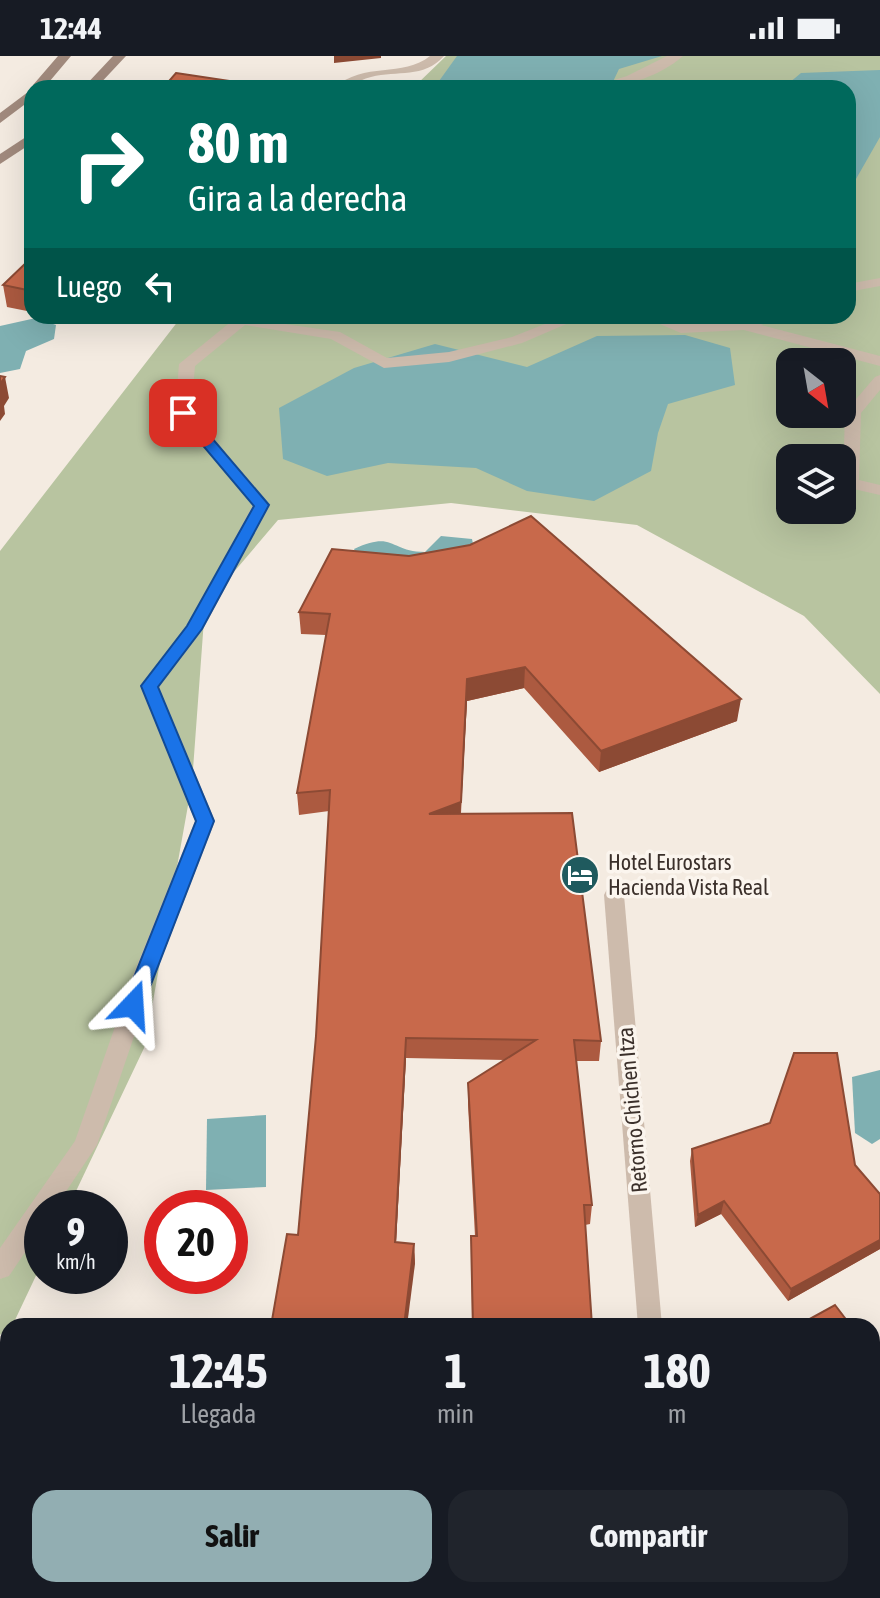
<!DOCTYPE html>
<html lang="es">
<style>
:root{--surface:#171b24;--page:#20242c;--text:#f1f3f6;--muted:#9ea1a6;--accent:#92aeb2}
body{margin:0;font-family:"Asap Condensed",sans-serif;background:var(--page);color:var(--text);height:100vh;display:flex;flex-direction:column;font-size:30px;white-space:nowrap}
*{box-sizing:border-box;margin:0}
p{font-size:26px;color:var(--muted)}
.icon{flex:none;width:44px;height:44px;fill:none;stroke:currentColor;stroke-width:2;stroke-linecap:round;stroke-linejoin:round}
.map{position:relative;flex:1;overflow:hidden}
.side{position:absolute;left:0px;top:1262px;width:880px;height:280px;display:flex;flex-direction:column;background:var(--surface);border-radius:24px 24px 0 0;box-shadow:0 8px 32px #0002}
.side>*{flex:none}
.hud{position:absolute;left:24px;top:24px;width:832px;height:244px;border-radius:24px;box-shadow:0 8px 32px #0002;background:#00695c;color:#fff;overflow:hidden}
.needle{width:52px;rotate:149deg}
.controls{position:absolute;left:776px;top:292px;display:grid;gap:16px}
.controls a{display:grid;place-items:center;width:80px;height:80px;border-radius:16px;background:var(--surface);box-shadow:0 8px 32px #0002;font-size:40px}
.speed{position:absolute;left:24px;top:1134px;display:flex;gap:16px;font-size:40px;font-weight:700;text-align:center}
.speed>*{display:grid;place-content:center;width:104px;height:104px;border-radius:50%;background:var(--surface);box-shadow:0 8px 32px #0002;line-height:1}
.speed small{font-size:20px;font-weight:400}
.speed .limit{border:12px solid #d22;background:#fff;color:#111}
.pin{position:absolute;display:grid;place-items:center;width:68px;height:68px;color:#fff;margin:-34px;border-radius:16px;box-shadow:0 4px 12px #0006}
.me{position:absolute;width:88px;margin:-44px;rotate:20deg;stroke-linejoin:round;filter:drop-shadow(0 0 6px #0008)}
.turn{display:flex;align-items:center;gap:28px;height:168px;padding:0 32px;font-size:36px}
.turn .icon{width:104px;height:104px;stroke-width:2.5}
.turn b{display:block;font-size:56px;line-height:68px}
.then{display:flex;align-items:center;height:76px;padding:0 32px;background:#0003;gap:16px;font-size:30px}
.eta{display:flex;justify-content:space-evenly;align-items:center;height:136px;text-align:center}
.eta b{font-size:48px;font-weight:700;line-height:56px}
.button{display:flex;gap:16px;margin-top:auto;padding:16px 32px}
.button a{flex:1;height:92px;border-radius:24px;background:var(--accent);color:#111;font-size:32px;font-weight:700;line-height:92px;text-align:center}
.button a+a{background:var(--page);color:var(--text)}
.status{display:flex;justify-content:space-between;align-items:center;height:56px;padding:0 40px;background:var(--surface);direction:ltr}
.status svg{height:22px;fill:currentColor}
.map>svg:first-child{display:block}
</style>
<div class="status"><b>12:44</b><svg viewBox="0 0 49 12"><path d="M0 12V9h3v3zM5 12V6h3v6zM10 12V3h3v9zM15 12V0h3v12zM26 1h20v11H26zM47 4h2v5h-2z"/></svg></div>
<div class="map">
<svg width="880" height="1542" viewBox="0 0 880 1542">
<rect width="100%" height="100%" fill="#f4ebe1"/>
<path fill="#b8c4a0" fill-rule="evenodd" d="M446 0H880V638L804 560 637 469 451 447 278 464 205 550 192 727 145 990 68 1152H42V1207L15 1264 0 1279V495L182 260H848V32H413ZM790 306H842V358H790ZM790 402H842V454H790Z"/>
<g fill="#7fb0b2">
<polygon points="457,0 662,0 619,13 610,32 434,32"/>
<polygon points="880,14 880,81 848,137 848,32 783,32 801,17"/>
<polygon points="36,262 56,269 54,283 26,295 20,313 0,317 0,270"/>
<polygon points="685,279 730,292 735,329 668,348 658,377 651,415 594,445 527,435 476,412 388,407 327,420 283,403 279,352 354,312 435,288 527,311 597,280"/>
<path d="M441 480 472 483 476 502 364 514 354 493C395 474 389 496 425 496Z"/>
<polygon points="880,1014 880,1083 872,1088 855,1077 852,1021"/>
<polygon points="266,1059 266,1131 206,1134 207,1063"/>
<polygon points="109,1534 368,1534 368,1542 108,1542"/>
</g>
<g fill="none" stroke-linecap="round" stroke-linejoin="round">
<g fill="#cdbbac" fill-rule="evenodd">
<path d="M430 0H444C423 23 398 14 371 21 356 25 349 32 334 32 364 5 403 22 430 0Z"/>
<path d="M667 0H683C658 22 621 32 589 32L627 20Z"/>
<polygon points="408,25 424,32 375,32 381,28"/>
<polygon points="880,222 880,230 848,236 848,228"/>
<polygon points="231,260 340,276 387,302 449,296 512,281 565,260 585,260 522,287 449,306 384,312 331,283 245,269 195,310 191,356 270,449 203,573 159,631 215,765 154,922 97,1089 55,1152 42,1152 42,1171 9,1220 0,1223 0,1192 75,1085 132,922 195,765 140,630 187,570 253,449 175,357 179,308 233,264"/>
<polygon points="641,260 662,260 682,267 784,260 761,269 880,300 880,310 744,274 681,277"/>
<polygon points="880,319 880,334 861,357 859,424 880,429 880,439 845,431 843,427 845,356 875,321"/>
</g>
<g fill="#cdbbac" fill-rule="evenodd">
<polygon points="614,831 621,833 624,839 662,1270 638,1270 604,839 607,833"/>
<rect x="658" y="1534" width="28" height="8"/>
</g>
<g fill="#a18a7d" fill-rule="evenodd">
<polygon points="58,0 71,0 44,32 32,32 32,43 0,67 0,57 32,33 33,29"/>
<polygon points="113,0 126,0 96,32 83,32"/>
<polygon points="32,77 32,87 0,108 0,98"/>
</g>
</g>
<g fill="#ac5a40">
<polygon points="32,201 32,256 7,251 3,229"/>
<polygon points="332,493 737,665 599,716 524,632 467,645 461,757 601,985 599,1005 576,1005 592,1149 590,1168 585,1169 592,1270 472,1270 471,1180 475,1180 468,1048 468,1027 505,1004 406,1002 396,1187 414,1188 415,1208 298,1179 316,980 329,755 299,759 297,737 326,579 301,578 299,556"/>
<polygon points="692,1093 855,1109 880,1138 880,1193 788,1245 721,1158 695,1171 690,1105"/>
<polygon points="829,1534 872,1534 880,1542 834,1542"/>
</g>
<g fill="#8c4a34">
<polygon points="334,0 381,0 381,2 334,7"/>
<polygon points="5,321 9,342 4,350 5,358 0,365 0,328"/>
<polygon points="525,611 524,632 467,645 460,767 429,758 467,623"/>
<polygon points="741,643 737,665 599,716 601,695"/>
<polygon points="406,982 406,1002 395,1206 395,1186"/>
<polygon points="724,1145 721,1158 695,1171 698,1159"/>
<polygon points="880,1184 880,1193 788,1245 791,1233"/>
<polygon points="414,1188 415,1208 407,1270 404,1270"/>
<polygon points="880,1347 880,1356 872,1361 872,1352"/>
<polygon points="880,1427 880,1436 872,1440 872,1432"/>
</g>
<g fill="#c8694b" stroke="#8c4a34" stroke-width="2">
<polygon points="176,17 236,26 231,32 163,32"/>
<polygon points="32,201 32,235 3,229"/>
<polygon points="0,320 5,321 0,328"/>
<polygon points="531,460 741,643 601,695 525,611 467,623 461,746 429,758 572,757 601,985 574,984 592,1149 584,1149 592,1270 473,1270 471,1180 477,1180 468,1027 536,984 406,982 395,1186 414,1188 404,1270 271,1270 287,1178 298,1179 316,980 330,734 297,737 330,558 299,556 332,493 409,500 470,489"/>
<polygon points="794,997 837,997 855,1109 880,1138 880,1184 791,1233 724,1145 698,1159 692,1093 770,1067"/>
<polygon points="835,1249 851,1270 797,1270"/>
<polygon points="880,1287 880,1347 872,1352 872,1291"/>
<polygon points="872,1364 880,1375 880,1427 872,1432"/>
<polygon points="872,1453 880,1465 880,1489 878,1490 880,1493 880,1542 845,1542 840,1534 872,1534"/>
</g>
<polygon fill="#1a73e8" stroke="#114b97" stroke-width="2" points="183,353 188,354 269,449 202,573 158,631 214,765 143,949 140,955 126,955 123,949 196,765 141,630 187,570 254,450 178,360 178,354"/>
<defs>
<symbol id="hotel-disc" viewBox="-11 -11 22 22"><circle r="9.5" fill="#1f5a5e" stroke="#fbf5ee"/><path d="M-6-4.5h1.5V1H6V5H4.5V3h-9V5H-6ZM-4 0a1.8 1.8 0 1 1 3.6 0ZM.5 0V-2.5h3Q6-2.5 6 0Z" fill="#fff"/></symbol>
</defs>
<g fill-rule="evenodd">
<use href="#hotel-disc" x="558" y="797" width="44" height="44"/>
</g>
<g text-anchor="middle" stroke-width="7" stroke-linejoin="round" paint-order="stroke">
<g font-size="22" fill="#3b302b" stroke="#fbf5ee" text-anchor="start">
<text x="608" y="814">Hotel Eurostars<tspan x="608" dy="25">Hacienda Vista Real</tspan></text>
</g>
<g font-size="22" fill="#3b302b" stroke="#fbf5ee">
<text transform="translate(632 1054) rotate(-95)" y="8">Retorno Chichen Itza</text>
</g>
</g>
</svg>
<div class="controls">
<a><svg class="needle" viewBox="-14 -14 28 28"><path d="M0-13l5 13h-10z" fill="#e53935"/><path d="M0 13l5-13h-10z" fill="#9ea1a6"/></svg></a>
<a><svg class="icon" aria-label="layers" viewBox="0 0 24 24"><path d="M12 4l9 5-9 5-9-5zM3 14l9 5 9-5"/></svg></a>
</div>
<div class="speed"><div>9<small>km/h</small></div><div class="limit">20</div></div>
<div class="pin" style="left:183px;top:357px;background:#d93025"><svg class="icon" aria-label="arrive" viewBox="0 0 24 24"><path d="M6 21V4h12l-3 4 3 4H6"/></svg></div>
<svg class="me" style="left:133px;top:949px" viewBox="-20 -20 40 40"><path d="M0-17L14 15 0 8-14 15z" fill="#1a73e8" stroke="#fff" stroke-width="4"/></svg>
<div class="hud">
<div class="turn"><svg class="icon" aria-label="right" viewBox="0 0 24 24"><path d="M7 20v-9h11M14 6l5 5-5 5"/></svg><div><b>80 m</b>Gira a la derecha</div></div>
<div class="then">Luego<svg class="icon" aria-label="left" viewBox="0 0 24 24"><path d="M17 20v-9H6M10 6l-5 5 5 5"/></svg></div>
</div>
<section class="side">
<div class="eta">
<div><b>12:45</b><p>Llegada</p></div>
<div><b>1</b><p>min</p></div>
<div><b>180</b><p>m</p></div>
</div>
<div class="button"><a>Salir</a><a>Compartir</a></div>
</section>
</div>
